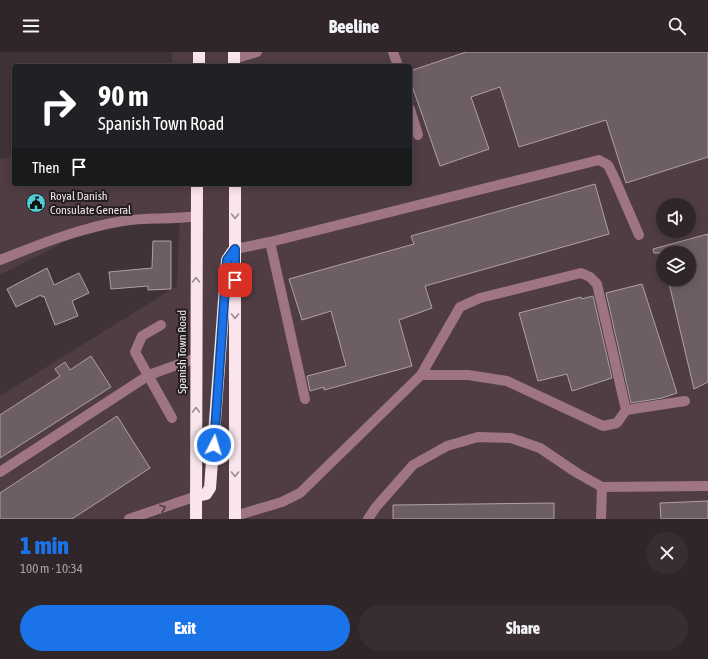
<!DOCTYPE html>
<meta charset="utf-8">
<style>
:root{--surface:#30262a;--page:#382e32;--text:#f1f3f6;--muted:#a8a5a8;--line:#4b4347;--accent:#1a73e8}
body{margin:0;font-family:"Asap Condensed",sans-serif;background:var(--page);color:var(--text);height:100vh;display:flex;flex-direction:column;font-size:15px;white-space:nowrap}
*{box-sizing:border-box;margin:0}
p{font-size:13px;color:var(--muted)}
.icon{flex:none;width:22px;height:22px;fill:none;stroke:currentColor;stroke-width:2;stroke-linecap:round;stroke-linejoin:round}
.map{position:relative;height:467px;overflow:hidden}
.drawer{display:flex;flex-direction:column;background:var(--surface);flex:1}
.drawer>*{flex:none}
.hud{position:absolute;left:12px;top:12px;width:400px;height:122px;border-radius:4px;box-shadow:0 2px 10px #0003,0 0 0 1px var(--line);background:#202124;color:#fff;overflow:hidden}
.buttons{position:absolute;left:656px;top:146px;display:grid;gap:8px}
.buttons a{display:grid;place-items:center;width:40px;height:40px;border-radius:50%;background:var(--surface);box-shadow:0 2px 10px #0003,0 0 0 1px var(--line);font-size:20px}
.pin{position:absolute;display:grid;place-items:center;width:34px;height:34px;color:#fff;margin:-17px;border-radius:8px;box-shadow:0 2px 6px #0006}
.me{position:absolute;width:44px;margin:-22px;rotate:5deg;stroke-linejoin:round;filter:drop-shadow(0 0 3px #0008)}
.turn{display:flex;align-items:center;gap:14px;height:84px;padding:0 20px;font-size:18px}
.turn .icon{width:52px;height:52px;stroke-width:2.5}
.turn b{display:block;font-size:28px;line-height:34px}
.then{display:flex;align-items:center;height:38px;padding:0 20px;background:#0003;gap:8px;font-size:15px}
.round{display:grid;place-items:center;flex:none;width:42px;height:42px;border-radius:21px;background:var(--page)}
.summary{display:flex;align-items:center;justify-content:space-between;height:68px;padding:0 20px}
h1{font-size:24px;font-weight:800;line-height:30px;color:var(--accent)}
.button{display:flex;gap:8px;margin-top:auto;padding:8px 20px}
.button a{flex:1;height:46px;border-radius:24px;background:var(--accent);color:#fff;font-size:16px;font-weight:800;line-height:46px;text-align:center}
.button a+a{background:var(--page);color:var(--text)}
header{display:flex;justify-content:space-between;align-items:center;height:52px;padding:0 20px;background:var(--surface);font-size:18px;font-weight:800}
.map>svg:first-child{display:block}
</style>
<header><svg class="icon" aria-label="menu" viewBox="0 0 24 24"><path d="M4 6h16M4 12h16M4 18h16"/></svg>Beeline<svg class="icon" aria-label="search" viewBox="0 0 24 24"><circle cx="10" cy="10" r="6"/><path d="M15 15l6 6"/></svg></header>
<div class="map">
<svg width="708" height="467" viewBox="0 0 708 467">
<rect width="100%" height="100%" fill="#403338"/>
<path fill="#503d44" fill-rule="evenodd" d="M172 0H708V467H0V344L177 234 180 162 84 180 0 223V107L14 104V132H410V14H172ZM663 153H689V179H663ZM663 201H689V227H663Z"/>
<g fill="#6c5e63" stroke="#afa0a6">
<polygon points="466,0 708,0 708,105 626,131 606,68 519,95 500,35 471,45 489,97 440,114 410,28 410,19"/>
<polygon points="595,132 609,182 425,234 432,256 399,268 412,314 324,338 324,335 310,339 307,324 346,314 331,259 302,268 289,227 414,192 411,184"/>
<polygon points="708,182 708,330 694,337 668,227 689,227 689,201 654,201 653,197"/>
<polygon points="153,189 171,189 171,237 148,238 148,234 111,237 109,220 152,216"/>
<polygon points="47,216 54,233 79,221 89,241 72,249 78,264 55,273 44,244 42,245 41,243 16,255 7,237"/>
<polygon points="642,232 677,341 662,346 631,351 606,241"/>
<polygon points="593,244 612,326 572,339 567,322 538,329 519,261 581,245 581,247"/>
<polygon points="91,304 111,335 0,406 0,363 60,324 55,317 65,310 70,318"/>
<polygon points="117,364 150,416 72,467 0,467 0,441"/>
<polygon points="708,449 708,467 661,467 660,451"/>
<polygon points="554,451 554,467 393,467 393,453"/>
</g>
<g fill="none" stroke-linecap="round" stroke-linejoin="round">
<g stroke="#9f7586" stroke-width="10">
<polyline points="393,0 398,14"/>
<polyline points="234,7 257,0"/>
<polyline points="410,57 418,83"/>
<polyline points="270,190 305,347"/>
<polyline points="235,197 270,190 599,108 608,113 613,123 639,183"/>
<path d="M0 208C40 192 80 176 123 169 147 165 172 168 196 164"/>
<polyline points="161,273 142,284 135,300 172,366"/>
<polyline points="626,358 685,349"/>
<polyline points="0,420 149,323 196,306"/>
<polyline points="235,464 282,450 300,441 421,323 460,255 480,246 581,221 590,225 597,232 626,358 617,371 603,374 507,329 468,323 421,323"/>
<polyline points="129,467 197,444"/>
<polyline points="368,467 376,455 413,413 447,394 478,385 511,386 540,396 577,421 602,435 708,434"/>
<polyline points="601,467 602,435"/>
</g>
<g stroke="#fae5ed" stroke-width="12">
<polyline points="234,0 234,14"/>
<polyline points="199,14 199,0"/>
<polyline points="235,132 235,467"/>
<polyline points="197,444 206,442 210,436 227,208 233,199"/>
<polyline points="196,467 197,132"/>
</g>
</g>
<defs><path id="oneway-chevron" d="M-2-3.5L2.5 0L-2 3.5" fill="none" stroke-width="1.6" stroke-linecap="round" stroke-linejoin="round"/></defs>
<g stroke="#998b90">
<use href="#oneway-chevron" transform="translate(235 164) rotate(90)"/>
<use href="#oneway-chevron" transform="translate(196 228) rotate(-90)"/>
<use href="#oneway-chevron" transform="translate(235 264) rotate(90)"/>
<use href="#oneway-chevron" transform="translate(196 358) rotate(-90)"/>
<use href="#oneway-chevron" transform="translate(235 422) rotate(90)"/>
</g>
<use stroke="#4e3c43" href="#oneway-chevron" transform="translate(163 456) rotate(-19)"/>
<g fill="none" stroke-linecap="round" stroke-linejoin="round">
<defs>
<polyline id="route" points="214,393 227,208 235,197 235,228"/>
</defs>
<use href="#route" stroke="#114b97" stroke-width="10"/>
<use href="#route" stroke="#1a73e8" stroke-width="7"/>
</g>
<defs>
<symbol id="civic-disc" viewBox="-11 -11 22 22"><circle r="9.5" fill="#52ccd5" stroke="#231d1f"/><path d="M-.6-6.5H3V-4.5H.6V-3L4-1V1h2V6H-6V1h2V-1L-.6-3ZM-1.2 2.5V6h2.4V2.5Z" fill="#111"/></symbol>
</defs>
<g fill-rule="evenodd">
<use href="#civic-disc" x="25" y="140" width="22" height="22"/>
</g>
<g text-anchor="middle" stroke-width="4" stroke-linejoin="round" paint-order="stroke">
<g font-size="12" fill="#eee6e8" stroke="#231d1f" text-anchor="start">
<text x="50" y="148">Royal Danish<tspan x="50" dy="14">Consulate General</tspan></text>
</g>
<g font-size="12" fill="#eee6e8" stroke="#231d1f">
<text transform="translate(182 300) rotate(-90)" y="4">Spanish Town Road</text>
</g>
</g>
</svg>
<div class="buttons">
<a><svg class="icon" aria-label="sound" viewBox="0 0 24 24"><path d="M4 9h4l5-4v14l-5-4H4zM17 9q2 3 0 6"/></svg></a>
<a><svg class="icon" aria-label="layers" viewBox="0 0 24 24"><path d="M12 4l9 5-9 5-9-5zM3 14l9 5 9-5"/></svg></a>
</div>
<div class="pin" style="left:235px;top:228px;background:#d93025"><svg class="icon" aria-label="arrive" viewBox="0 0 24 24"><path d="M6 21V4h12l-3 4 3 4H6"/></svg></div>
<svg class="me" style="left:214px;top:393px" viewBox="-20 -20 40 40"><circle r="17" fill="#1a73e8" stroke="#fff" stroke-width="3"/><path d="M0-11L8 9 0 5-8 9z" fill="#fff"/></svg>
<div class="hud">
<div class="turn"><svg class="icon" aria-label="right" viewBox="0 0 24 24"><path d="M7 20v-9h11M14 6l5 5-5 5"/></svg><div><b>90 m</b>Spanish Town Road</div></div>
<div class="then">Then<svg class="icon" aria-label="arrive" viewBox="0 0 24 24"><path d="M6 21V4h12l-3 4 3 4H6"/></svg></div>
</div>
</div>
<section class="drawer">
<div class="summary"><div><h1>1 min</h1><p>100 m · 10:34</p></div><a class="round"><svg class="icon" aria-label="close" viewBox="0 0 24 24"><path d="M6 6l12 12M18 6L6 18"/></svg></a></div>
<div class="button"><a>Exit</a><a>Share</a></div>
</section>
